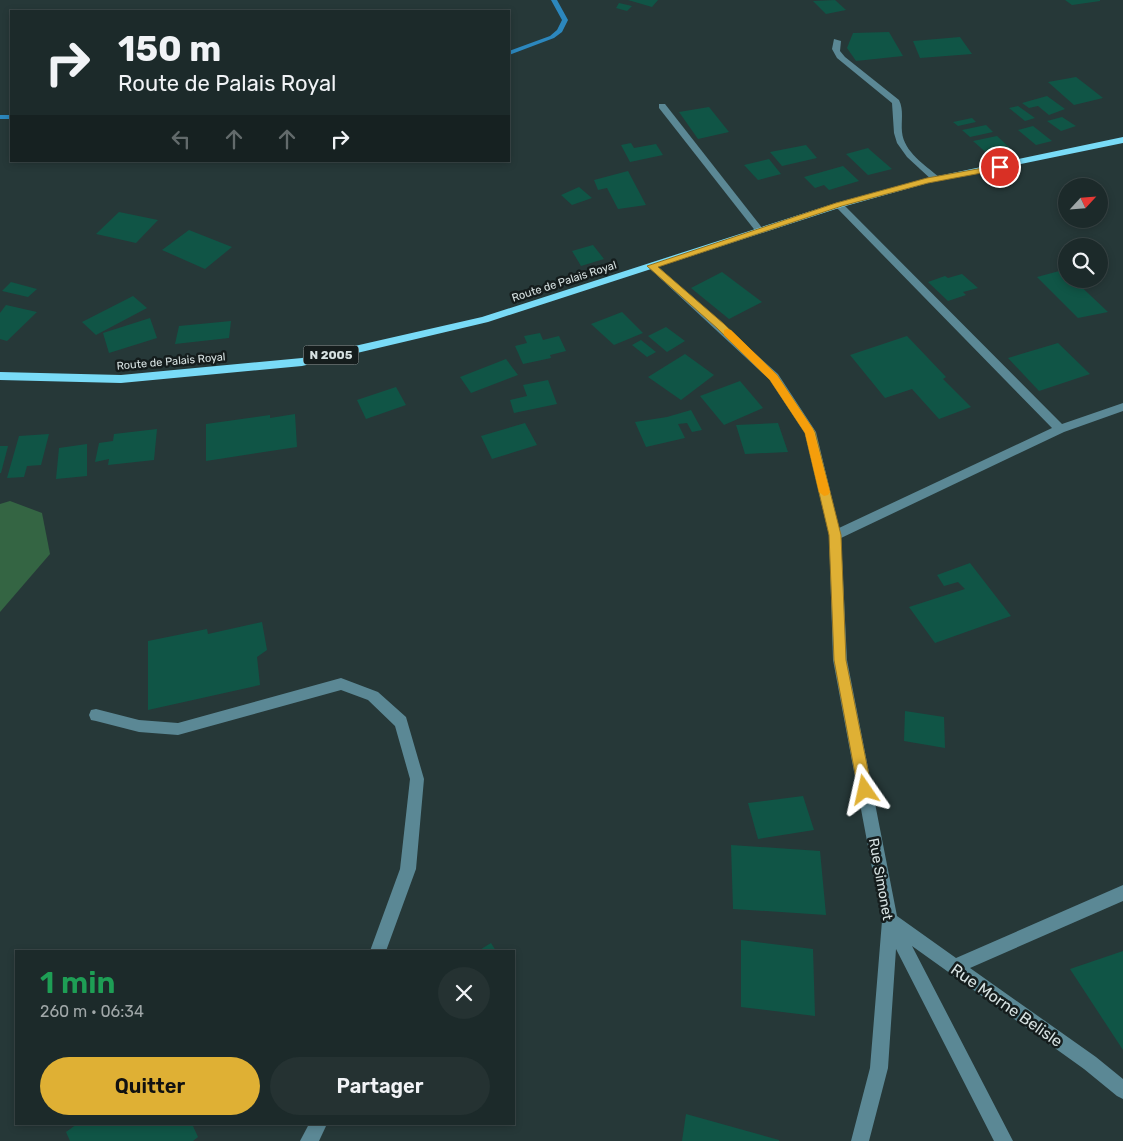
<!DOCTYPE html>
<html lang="fr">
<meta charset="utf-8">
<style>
:root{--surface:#1c2a2a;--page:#253232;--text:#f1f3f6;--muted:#a0a7a8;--line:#3a4647;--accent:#dfb034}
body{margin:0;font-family:Rubik,sans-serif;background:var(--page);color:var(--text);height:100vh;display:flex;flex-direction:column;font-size:19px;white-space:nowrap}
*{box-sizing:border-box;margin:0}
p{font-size:16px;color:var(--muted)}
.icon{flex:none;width:28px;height:28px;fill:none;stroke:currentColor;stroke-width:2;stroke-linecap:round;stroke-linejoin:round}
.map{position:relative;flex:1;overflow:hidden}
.details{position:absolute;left:15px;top:950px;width:500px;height:175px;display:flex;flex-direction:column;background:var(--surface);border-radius:0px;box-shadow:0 2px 8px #0003,0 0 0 1px var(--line)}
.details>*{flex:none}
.hud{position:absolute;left:10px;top:10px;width:500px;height:152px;border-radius:0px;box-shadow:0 2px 8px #0003,0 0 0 1px var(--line);background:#1c2a2a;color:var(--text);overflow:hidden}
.needle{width:32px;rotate:64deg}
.fabs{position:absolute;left:1058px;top:178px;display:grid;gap:10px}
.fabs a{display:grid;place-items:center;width:50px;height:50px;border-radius:50%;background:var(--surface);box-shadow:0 2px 8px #0003,0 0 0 1px var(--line);font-size:25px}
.pin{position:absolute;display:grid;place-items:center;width:42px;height:42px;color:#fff;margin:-21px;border:2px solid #fff;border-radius:50%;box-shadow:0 1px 5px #0007}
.me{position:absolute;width:55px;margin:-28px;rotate:349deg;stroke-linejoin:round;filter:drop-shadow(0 0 4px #0008)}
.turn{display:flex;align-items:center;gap:18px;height:105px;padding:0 25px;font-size:22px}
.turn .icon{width:65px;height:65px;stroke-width:2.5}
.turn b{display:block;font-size:35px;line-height:42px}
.lanes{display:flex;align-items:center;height:48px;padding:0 25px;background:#0003;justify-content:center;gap:25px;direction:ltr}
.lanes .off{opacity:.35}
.round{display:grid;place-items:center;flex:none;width:52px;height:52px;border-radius:26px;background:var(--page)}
.summary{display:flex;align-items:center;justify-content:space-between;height:85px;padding:0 25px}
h1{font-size:30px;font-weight:600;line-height:38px;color:#1e9e55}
.primary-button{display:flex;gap:10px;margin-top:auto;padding:10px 25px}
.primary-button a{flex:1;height:58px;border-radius:30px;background:var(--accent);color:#111;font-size:20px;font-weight:600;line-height:58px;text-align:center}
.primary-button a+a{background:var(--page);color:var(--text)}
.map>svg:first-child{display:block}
</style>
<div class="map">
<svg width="1123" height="1141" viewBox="0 0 1123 1141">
<rect width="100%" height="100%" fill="#263838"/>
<polygon fill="#346543" points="10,501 42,513 50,554 0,612 0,504"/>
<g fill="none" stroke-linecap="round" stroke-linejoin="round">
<g fill="#2c87bd" fill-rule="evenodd">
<polygon points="551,0 557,0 568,20 562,32 554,38 509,55 509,51 550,36 557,30 562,20"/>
<rect x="0" y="115" width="11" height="4"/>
</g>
</g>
<g fill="#105546">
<polygon points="628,0 658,0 652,7"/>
<polygon points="835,0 846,10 826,14 813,1"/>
<polygon points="1065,0 1100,0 1100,1 1072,5"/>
<polygon points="619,3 632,6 627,11 616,8"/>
<polygon points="889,32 903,56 856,61 847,48 853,33"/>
<polygon points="960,37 972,54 920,58 913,41"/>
<polygon points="1076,77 1089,87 1103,98 1074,105 1048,82"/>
<polygon points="1047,96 1065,109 1049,115 1038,106 1029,108 1022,103"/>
<polygon points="1018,106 1035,118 1025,121 1009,108"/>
<polygon points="709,107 729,132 698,139 679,112"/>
<polygon points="1062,117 1076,126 1061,131 1047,121"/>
<polygon points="972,118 976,122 958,126 953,122"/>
<polygon points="986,125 993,132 970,137 962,130"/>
<polygon points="1033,126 1052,141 1036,145 1018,130"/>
<polygon points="997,136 1012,150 989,155 973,141"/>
<polygon points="631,143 634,148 656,144 663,155 630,162 621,145"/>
<polygon points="806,145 817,158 782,166 770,152"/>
<polygon points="868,148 870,150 892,169 868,175 846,154"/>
<polygon points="769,159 781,174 758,180 744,165"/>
<polygon points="843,166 859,181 829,190 824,185 815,188 804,177"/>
<polygon points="628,171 646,205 618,209 607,188 598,190 594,180"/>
<polygon points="579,187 592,198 572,205 561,195"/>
<polygon points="119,212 158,220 136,243 96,234"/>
<polygon points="189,230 232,247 205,269 162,250"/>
<polygon points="593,245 604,259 581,266 572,251"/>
<polygon points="1063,270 1066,273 1066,279 1073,279 1108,312 1078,318 1037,277"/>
<polygon points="722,272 762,302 729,319 691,288"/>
<polygon points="962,274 978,288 963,292 966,295 948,301 928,282 945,276 948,278"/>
<polygon points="11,282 22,285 37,289 28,297 2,291"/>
<polygon points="133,296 147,308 96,335 82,322"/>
<polygon points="6,305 37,312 7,341 0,339 0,313"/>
<polygon points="622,312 643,333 614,345 591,324"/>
<polygon points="150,318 157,338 109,353 103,333"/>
<polygon points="231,321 229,338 175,344 179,326"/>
<polygon points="666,327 685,341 667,352 648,336"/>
<polygon points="540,333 543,340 559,336 566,351 550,355 551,358 523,364 515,346 527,343 524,336"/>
<polygon points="907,336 946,377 943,379 971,407 939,419 912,389 885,398 850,355"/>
<polygon points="641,340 656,352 647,357 632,345"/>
<polygon points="1058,343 1090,374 1039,391 1008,358"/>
<polygon points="685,354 714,375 681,400 648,377"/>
<polygon points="506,359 518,375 471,393 460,377"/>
<polygon points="548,380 557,404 514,413 510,400 527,396 523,385"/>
<polygon points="740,381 763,408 724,425 700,396"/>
<polygon points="396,387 406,405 366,419 357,400"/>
<polygon points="691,410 702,430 692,432 687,423 678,424 685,438 646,447 635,422 667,417"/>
<polygon points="295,414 297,447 206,461 206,424 270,415 270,418"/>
<polygon points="525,423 537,445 492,459 481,436"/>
<polygon points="778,423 788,452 745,454 736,425"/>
<polygon points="157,429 154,460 108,465 109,459 95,462 99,443 113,441 114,434"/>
<polygon points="49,434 41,465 27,466 24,477 7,478 19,436"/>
<polygon points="87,444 87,476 56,479 59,448"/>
<polygon points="0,446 8,446 1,473 0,473"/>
<polygon points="970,563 1011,616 935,643 909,607 965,589 958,582 944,586 937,575"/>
<polygon points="262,622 267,650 257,657 260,685 148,710 148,641 207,629 208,634"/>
<polygon points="905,711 944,717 945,748 904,741"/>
<polygon points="803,796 814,830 758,839 748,803"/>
<polygon points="731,845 820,851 826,915 733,909"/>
<polygon points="741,940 813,949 815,1016 741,1007"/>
<polygon points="491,943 496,951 478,951"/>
<polygon points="1123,951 1123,1050 1070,969"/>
<polygon points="686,1114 779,1140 779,1141 682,1141"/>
<polygon points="77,1124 192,1124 198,1137 193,1141 70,1141 66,1132"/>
</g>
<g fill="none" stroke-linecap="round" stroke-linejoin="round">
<g fill="#5b8895" fill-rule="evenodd">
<path d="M834 39 841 41 840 51 845 57 899 100C904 110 901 121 902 132 904 152 925 165 939 177V181H933L907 157 897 143 894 133 892 103 837 58 832 49Z"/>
<polygon points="659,104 665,104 763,229 763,233 757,233 659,108"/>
<polygon points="839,202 842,203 1062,424 1123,403 1123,411 1064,432 841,538 847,660 897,916 956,958 1123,885 1123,901 970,968 1096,1057 1123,1079 1123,1099 1117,1096 1084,1069 912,946 1013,1141 994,1141 896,949 888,1068 869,1141 851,1141 870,1068 882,921 833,660 829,535 805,433 770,380 647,266 649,264 655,264 778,374 816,432 839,528 1052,428 836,207 836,203"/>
<polygon points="341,678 378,692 406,717 424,779 416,869 386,951 370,951 400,869 410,779 395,726 368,700 341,690 178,735 139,732 96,721 91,720 89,715 91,710 96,709 139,720 178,723"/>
<polygon points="309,1124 327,1124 319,1141 300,1141"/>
</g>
<polygon fill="#79dbf7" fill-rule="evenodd" points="1123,137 1123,143 928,183 842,207 488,322 302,366 121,383 0,380 0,372 121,375 302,358 482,317 836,203 924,179"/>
</g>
<polygon fill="#dfb034" stroke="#917222" points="1000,165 1004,167 1003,169 928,183 842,206 658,267 724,324 777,375 815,432 841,535 846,660 872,790 870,795 865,797 860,795 858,790 834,660 829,535 805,433 770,380 717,328 647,266 836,203 927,178"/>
<polygon fill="#f59e0b" points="727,329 731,330 777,375 813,429 830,492 828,495 824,496 819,492 805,433 770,380 724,335 724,330"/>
<g text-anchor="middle" stroke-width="5" stroke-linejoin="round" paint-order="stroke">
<g font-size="11" fill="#d7e2e2" stroke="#151d1d">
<text transform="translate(564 281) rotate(-18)" y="4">Route de Palais Royal</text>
<text transform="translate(171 361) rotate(-5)" y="4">Route de Palais Royal</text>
</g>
<rect fill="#151d1d" stroke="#9da7a7" stroke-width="1" x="303.5" y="345.5" width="55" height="19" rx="4"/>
<g font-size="12" font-weight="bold" fill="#d7e2e2">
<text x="331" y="359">N 2005</text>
</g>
<g font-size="14" fill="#d7e2e2" stroke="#151d1d">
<text transform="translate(881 879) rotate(80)" y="5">Rue Simonet</text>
</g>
<g font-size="16" fill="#d7e2e2" stroke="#151d1d">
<text transform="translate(1007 1005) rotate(35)" y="6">Rue Morne Belisle</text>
</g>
</g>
</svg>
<div class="fabs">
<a><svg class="needle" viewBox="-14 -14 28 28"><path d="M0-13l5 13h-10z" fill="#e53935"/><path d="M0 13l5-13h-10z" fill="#a0a7a8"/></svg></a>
<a><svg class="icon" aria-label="search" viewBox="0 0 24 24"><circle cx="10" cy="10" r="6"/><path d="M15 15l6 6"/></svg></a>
</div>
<div class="pin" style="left:1000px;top:167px;background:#d93025"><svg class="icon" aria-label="arrive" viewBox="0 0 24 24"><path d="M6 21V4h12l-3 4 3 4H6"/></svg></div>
<svg class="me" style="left:865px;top:790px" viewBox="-20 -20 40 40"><path d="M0-17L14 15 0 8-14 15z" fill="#dfb034" stroke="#fff" stroke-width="4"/></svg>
<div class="hud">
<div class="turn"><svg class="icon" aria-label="right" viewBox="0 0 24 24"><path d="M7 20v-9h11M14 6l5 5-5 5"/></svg><div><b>150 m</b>Route de Palais Royal</div></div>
<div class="lanes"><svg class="icon off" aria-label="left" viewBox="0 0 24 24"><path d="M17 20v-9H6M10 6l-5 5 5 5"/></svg><svg class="icon off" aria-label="ahead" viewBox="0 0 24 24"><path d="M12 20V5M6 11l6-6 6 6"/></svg><svg class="icon off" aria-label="ahead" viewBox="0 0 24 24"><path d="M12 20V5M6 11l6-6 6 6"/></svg><svg class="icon" aria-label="right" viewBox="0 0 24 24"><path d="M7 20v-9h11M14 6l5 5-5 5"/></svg></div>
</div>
<section class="details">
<div class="summary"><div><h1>1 min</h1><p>260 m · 06:34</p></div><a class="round"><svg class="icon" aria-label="close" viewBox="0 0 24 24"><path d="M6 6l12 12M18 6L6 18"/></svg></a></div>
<div class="primary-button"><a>Quitter</a><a>Partager</a></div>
</section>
</div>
